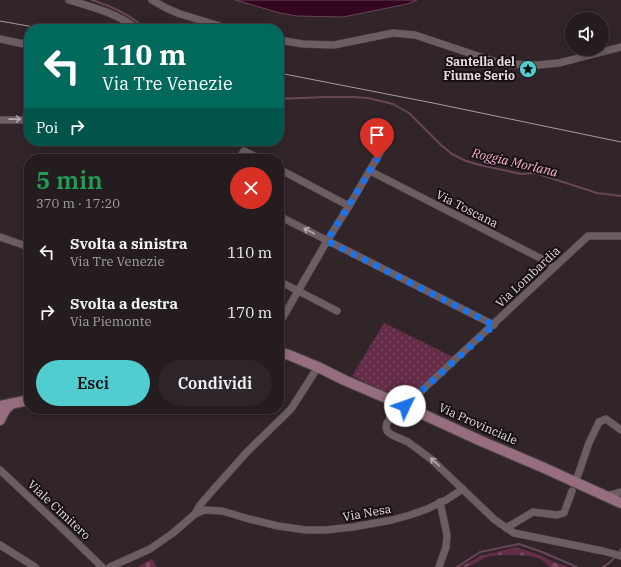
<!DOCTYPE html>
<html lang="it">
<meta charset="utf-8">
<style>
:root{--surface:#251c20;--page:#2d2529;--text:#f1f3f6;--muted:#a3a1a5;--line:#423a3e;--accent:#52cdcf}
body{margin:0;font-family:"IBM Plex Serif",serif;background:var(--page);color:var(--text);height:100vh;display:flex;flex-direction:column;font-size:15px;white-space:nowrap}
*{box-sizing:border-box;margin:0}
p{font-size:13px;color:var(--muted)}
.icon{flex:none;width:22px;height:22px;fill:none;stroke:currentColor;stroke-width:2;stroke-linecap:round;stroke-linejoin:round}
.map{position:relative;flex:1;overflow:hidden}
.drawer{position:absolute;left:24px;top:154px;width:260px;height:260px;display:flex;flex-direction:column;background:var(--surface);border-radius:16px;box-shadow:0 2px 10px #0003,0 0 0 1px var(--line)}
.drawer>*{flex:none}
.banner{position:absolute;left:24px;top:24px;width:260px;height:122px;border-radius:16px;box-shadow:0 2px 10px #0003,0 0 0 1px var(--line);background:#00695c;color:#fff;overflow:hidden}
.controls{position:absolute;left:565px;top:12px;display:grid;gap:8px}
.controls a{display:grid;place-items:center;width:44px;height:44px;border-radius:50%;background:var(--surface);box-shadow:0 2px 10px #0003,0 0 0 1px var(--line);font-size:20px}
.pin{position:absolute;display:grid;place-items:center;width:34px;height:34px;color:#fff;margin:-41px -17px;border-radius:50% 50% 50% 0;rotate:-45deg;box-shadow:0 0 4px #0007}
.pin .icon{rotate:45deg}
.me{position:absolute;width:44px;margin:-22px;rotate:48deg;stroke-linejoin:round;filter:drop-shadow(0 0 3px #0008)}
.turn{display:flex;align-items:center;gap:14px;height:84px;padding:0 12px;font-size:18px}
.turn .icon{width:52px;height:52px;stroke-width:2.5}
.turn b{display:block;font-size:28px;line-height:34px}
.then{display:flex;align-items:center;height:38px;padding:0 12px;background:#0003;gap:8px;font-size:15px}
.round{display:grid;place-items:center;flex:none;width:42px;height:42px;border-radius:21px;background:var(--page)}
.head{display:flex;align-items:center;justify-content:space-between;height:68px;padding:0 12px}
h1{font-size:24px;font-weight:600;line-height:30px;color:#1e9e55}
.cta{display:flex;gap:8px;margin-top:auto;padding:8px 12px}
.cta a{flex:1;height:46px;border-radius:24px;background:var(--accent);color:#111;font-size:16px;font-weight:600;line-height:46px;text-align:center}
.cta a+a{background:var(--page);color:var(--text)}
ul{padding:0;list-style:none}
li{display:flex;align-items:center;gap:12px;height:60px;padding:0 12px}
li div{flex:1}
li b{display:block;font-size:15px}
li em{font-style:normal}
.map>svg:first-child{display:block}
</style>
<div class="map">
<svg width="621" height="567" viewBox="0 0 621 567">
<defs>
<pattern id="forest-firs" width="22" height="20" patternUnits="userSpaceOnUse"><rect width="22" height="20" fill="#642c47"/><path d="M5 1l3.5 6h-7zM16 11l3.5 6h-7z" fill="#7a4a61"/></pattern>
<pattern id="cemetery-stones" width="16" height="16" patternUnits="userSpaceOnUse"><rect width="16" height="16" fill="#642c47"/><path d="M2 7V4a2 2 0 0 1 4 0v3zM10 15v-3a2 2 0 0 1 4 0v3z" fill="#7a4a61"/></pattern>
<pattern id="park-dots" width="8" height="8" patternUnits="userSpaceOnUse"><rect width="8" height="8" fill="#642c47"/><path d="M2 2h.1M6 6h.1" fill="none" stroke="#7a4a61" stroke-width="1.8" stroke-linecap="round"/></pattern>
</defs>
<rect width="100%" height="100%" fill="#31252a"/>
<path fill="url(#forest-firs)" d="M516 547 537 554 556 563 570 567H550C546 563 540 558 534 557 526 555 495 554 487 557 477 561 473 567 461 567L480 556Z"/>
<polygon fill="url(#cemetery-stones)" points="152,559 157,567 137,567"/>
<polygon fill="url(#park-dots)" points="384,323 453,357 411,395 404,399 399,398 352,376"/>
<polygon fill="#33051e" stroke="#684658" points="235,0 417,0 407,4 343,17 297,16 280,13"/>
<g fill="none" stroke-linecap="round" stroke-linejoin="round">
<g stroke="#684658" stroke-width="2">
<path d="M92 0C113 7 129 14 146 29"/>
<polyline points="279,99 324,97 352,97 368,98 393,104 409,113 441,145 452,154 466,161 480,165 521,174 535,173 597,193 621,196"/>
<polyline points="457,567 480,552 519,544 542,552 577,567"/>
<path d="M603 567C611 563 616 556 621 549"/>
</g>
<defs>
<g id="street">
<path d="M69 0C92 7 117 13 137 29"/>
<polyline points="152,0 166,8 180,14 230,29"/>
<polyline points="0,39 24,44 29,42"/>
<polyline points="279,40 303,44 334,45 393,33 415,35 484,58 504,64 538,65 559,63 621,47"/>
<polyline points="0,120 29,120"/>
<polyline points="239,159 244,151 260,159"/>
<polyline points="279,169 349,206"/>
<polyline points="370,171 540,258 549,263 553,268"/>
<polyline points="279,216 494,325"/>
<polyline points="0,237 29,247"/>
<polyline points="279,281 337,311"/>
<polyline points="279,324 327,241 349,206 384,146"/>
<polyline points="399,403 387,423 386,427 387,431 392,435 408,442 431,459 495,520 514,533 603,551 621,556"/>
<polyline points="405,406 588,236 621,236"/>
<polyline points="0,470 65,531 102,567"/>
<polyline points="578,475 589,443 599,422 606,419 621,430"/>
<polyline points="606,496 621,492"/>
<polyline points="195,514 200,505 213,490 247,452 291,409 318,367"/>
<polyline points="506,528 533,512 557,515 564,513 572,491"/>
<polyline points="0,545 35,567"/>
<polyline points="110,567 150,549 173,533 195,514 204,510 222,511 249,519 278,526 306,530 325,530 353,527 392,520 410,515 427,509 446,500 463,489"/>
<polyline points="439,567 446,547 447,535 440,502"/>
</g>
<g id="secondary">
<polyline points="279,352 289,355 318,367 344,380 405,406 481,441 542,467 621,503"/>
<polyline points="0,406 29,400"/>
<polyline points="0,420 5,410 11,404"/>
</g>
</defs>
<use href="#street" stroke="#4e4448" stroke-width="8"/>
<use href="#secondary" stroke="#4e4448" stroke-width="12"/>
<use href="#street" stroke="#6c5d63" stroke-width="7"/>
<use href="#secondary" stroke="#966e7f" stroke-width="10"/>
<g stroke="#a59ba0" stroke-width="1">
<polyline points="0,21 45,29"/>
<polyline points="279,73 433,103 621,142"/>
</g>
</g>
<defs><path id="oneway-shaft" d="M-6 0H5M1.5-3L5.5 0L1.5 3" fill="none" stroke-width="1.6" stroke-linecap="round" stroke-linejoin="round"/></defs>
<g stroke="#b5a9ae">
<use href="#oneway-shaft" transform="translate(15 119) rotate(-1)"/>
<use href="#oneway-shaft" transform="translate(309 231) rotate(-152)"/>
<use href="#oneway-shaft" transform="translate(435 462) rotate(-138)"/>
</g>
<g fill="none" stroke-linecap="round" stroke-linejoin="round">
<polyline stroke="#1a73e8" stroke-width="7" stroke-dasharray="0 12.6" points="377,159 327,241 494,325 405,406"/>
</g>
<defs>
<symbol id="sight-disc" viewBox="-11 -11 22 22"><circle r="9.5" fill="#52cdcf" stroke="#161012"/><path d="M0-6L1.8-2.2L6-1.7L2.9 1.2L3.7 5.4L0 3.3L-3.7 5.4L-2.9 1.2L-6-1.7L-1.8-2.2Z" fill="#111"/></symbol>
</defs>
<g fill-rule="evenodd">
<use href="#sight-disc" x="518" y="59" width="20" height="20"/>
</g>
<g text-anchor="middle" stroke-width="4" stroke-linejoin="round" paint-order="stroke">
<g font-size="12" font-weight="bold" fill="#e5dce0" stroke="#161012" text-anchor="end">
<text x="515" y="66">Santella del<tspan x="515" dy="14">Fiume Serio</tspan></text>
</g>
<g font-size="12" fill="#e5dce0" stroke="#161012">
<text transform="translate(467 209) rotate(27)" y="4">Via Toscana</text>
<text transform="translate(528 277) rotate(-43)" y="4">Via Lombardia</text>
<text transform="translate(478 424) rotate(24)" y="4">Via Provinciale</text>
<text transform="translate(59 510) rotate(43)" y="4">Viale Cimitero</text>
<text transform="translate(367 513) rotate(-10)" y="4">Via Nesa</text>
</g>
<g font-size="13" font-style="italic" fill="#f9aece" stroke="#161012">
<text transform="translate(515 162) rotate(13)" y="5">Roggia Morlana</text>
</g>
</g>
</svg>
<div class="controls">
<a><svg class="icon" aria-label="sound" viewBox="0 0 24 24"><path d="M4 9h4l5-4v14l-5-4H4zM17 9q2 3 0 6"/></svg></a>
</div>
<div class="pin" style="left:377px;top:159px;background:#d93025"><svg class="icon" aria-label="arrive" viewBox="0 0 24 24"><path d="M6 21V4h12l-3 4 3 4H6"/></svg></div>
<svg class="me" style="left:405px;top:406px" viewBox="-20 -20 40 40"><circle r="19" fill="#fff"/><path d="M0-13L10 11 0 6-10 11z" fill="#1a73e8"/></svg>
<div class="banner">
<div class="turn"><svg class="icon" aria-label="left" viewBox="0 0 24 24"><path d="M17 20v-9H6M10 6l-5 5 5 5"/></svg><div><b>110 m</b>Via Tre Venezie</div></div>
<div class="then">Poi<svg class="icon" aria-label="right" viewBox="0 0 24 24"><path d="M7 20v-9h11M14 6l5 5-5 5"/></svg></div>
</div>
<section class="drawer">
<div class="head"><div><h1>5 min</h1><p>370 m · 17:20</p></div><a class="round" style="background:#d93025;color:#fff"><svg class="icon" aria-label="close" viewBox="0 0 24 24"><path d="M6 6l12 12M18 6L6 18"/></svg></a></div>
<ul>
<li><svg class="icon" aria-label="left" viewBox="0 0 24 24"><path d="M17 20v-9H6M10 6l-5 5 5 5"/></svg><div><b>Svolta a sinistra</b><p>Via Tre Venezie</p></div><em>110 m</em></li>
<li><svg class="icon" aria-label="right" viewBox="0 0 24 24"><path d="M7 20v-9h11M14 6l5 5-5 5"/></svg><div><b>Svolta a destra</b><p>Via Piemonte</p></div><em>170 m</em></li>
</ul>
<div class="cta"><a>Esci</a><a>Condividi</a></div>
</section>
</div>
